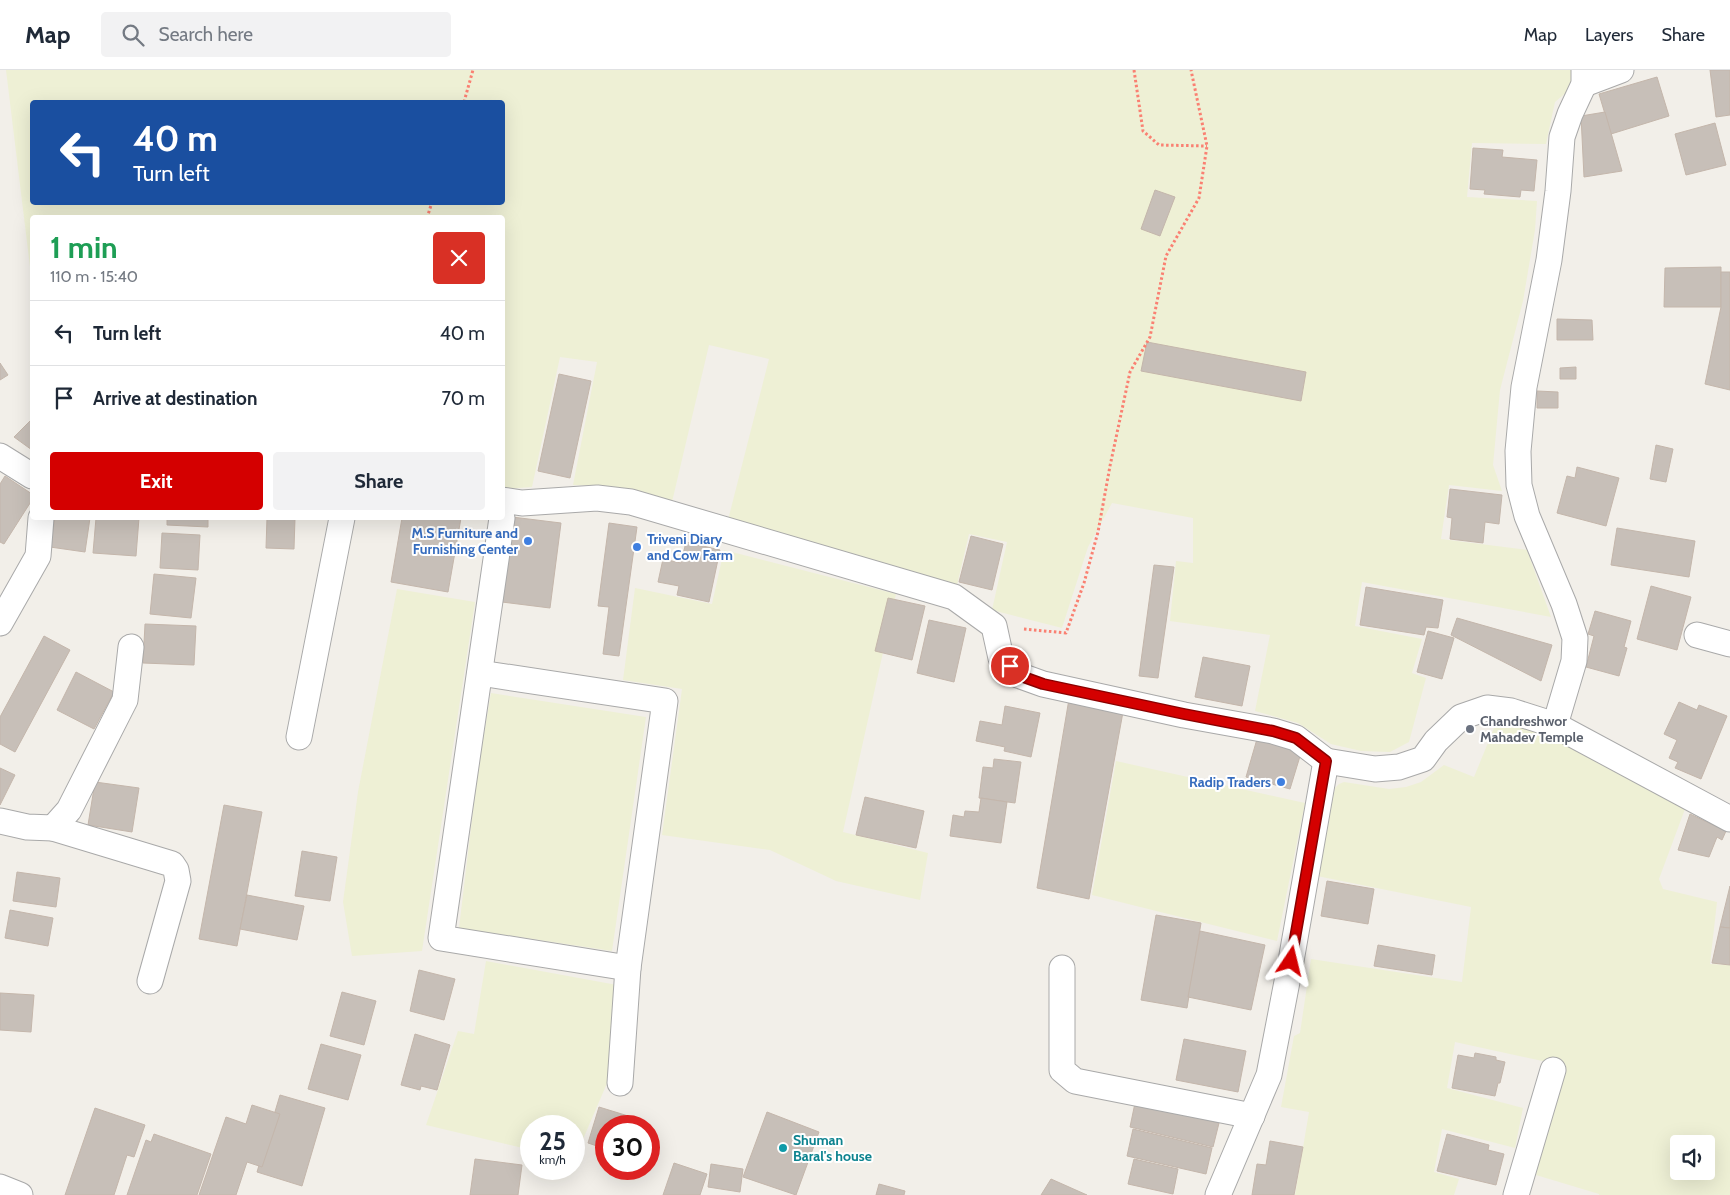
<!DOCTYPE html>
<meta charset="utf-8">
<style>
:root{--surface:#fff;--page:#f2f2f3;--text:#1f2937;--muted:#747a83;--line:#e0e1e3;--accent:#d40000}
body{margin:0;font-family:Cabin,sans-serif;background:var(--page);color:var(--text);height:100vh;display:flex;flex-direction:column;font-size:19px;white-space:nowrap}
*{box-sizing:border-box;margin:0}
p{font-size:16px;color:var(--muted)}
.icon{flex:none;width:28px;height:28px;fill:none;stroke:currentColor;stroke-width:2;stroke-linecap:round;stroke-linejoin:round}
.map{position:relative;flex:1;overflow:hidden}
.side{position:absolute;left:30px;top:145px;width:475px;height:305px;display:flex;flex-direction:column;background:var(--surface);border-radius:5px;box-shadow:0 5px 20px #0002}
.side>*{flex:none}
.top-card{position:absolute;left:30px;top:30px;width:475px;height:105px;border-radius:5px;box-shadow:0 5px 20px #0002;background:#1a4fa0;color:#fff;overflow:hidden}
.tools{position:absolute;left:1670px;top:1065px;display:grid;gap:10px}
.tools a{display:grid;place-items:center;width:45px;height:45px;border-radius:5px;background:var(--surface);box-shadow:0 5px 20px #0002;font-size:25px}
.speed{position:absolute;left:520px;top:1045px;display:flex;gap:10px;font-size:25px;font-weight:700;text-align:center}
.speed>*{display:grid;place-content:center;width:65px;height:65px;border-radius:50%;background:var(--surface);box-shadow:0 5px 20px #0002;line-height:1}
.speed small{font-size:12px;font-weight:400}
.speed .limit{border:8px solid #d22;background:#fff;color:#111}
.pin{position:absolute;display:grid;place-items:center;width:42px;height:42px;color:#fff;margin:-21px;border:2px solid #fff;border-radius:50%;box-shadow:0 1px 5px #0007}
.me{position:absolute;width:55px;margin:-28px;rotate:10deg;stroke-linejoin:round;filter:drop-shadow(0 0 4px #0008)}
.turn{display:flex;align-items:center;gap:18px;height:105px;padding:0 20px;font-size:22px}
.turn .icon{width:65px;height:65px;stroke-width:2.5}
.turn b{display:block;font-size:35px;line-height:42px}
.round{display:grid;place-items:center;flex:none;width:52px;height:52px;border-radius:5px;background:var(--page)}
.overview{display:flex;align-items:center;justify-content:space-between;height:85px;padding:0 20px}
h1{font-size:30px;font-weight:700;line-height:38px;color:#1e9e55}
.primary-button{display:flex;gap:10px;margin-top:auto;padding:10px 20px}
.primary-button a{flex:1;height:58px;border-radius:5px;background:var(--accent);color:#fff;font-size:20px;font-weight:700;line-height:58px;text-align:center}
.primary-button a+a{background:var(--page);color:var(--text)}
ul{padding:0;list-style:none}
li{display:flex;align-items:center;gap:15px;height:65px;padding:0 20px;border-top:1px solid var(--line)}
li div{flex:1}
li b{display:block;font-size:19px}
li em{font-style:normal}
header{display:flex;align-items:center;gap:30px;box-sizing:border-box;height:70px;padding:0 25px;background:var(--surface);border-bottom:1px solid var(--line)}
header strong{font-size:24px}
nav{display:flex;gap:28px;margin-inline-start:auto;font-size:18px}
.search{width:350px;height:45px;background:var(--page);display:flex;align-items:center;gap:12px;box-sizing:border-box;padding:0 18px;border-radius:5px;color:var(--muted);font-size:19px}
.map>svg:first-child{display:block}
</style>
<header>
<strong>Map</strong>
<div class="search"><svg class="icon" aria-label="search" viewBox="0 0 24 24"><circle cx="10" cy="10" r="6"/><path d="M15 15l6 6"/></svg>Search here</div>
<nav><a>Map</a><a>Layers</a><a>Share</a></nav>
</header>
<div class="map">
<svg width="1730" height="1125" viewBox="0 0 1730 1125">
<rect width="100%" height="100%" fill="#f2efe9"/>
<g fill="#eef0d5" fill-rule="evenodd">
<path d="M6 0H1575L1569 20 1555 32 1546 74 1472 73 1467 127 1537 131 1535 160 1523 231 1500 320 1493 395 1502 421 1449 415 1441 469 1527 480 1551 547 1362 512 1355 556 1422 569 1412 603 1426 608 1409 672 1390 682 1361 681 1331 674 1298 653 1255 641 1270 565 1170 551 1176 491 1193 493V448L1112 433 1088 477 1062 558 992 540 1007 472 969 464 957 515 728 450 769 289 709 275 672 432 599 416 573 415 597 292 560 287 532 417 503 419 502 148H32V213ZM32 32H502V132H32Z"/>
<polygon points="724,480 896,524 843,762 928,783 920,830 836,811 770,780 662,765 682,619 623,610 635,518 712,534"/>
<polygon points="397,519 475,532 422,881 352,886 343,832 358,722"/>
<polygon points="491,623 646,647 612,881 459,858 478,699"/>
<path d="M1510 656H1521L1557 671 1685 739 1659 809 1663 819 1717 832 1710 894 1730 895V1125H1599V1124L1536 1105 1561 995 1455 972 1447 1018 1523 1038 1515 1078 1442 1059 1434 1102 1459 1109 1454 1125H1295L1309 1042 1281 1037 1294 966 1300 963 1311 889 1462 912 1471 837 1317 806 1335 718 1339 714 1344 712 1389 719 1406 717 1421 712 1444 695 1474 707 1494 658ZM1679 1074H1706V1101H1679Z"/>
<polygon points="1116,691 1305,733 1277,871 1092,825"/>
<polygon points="486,891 617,915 608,1011 574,1090 574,1056 531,1056 531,1080 426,1055 458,961 474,964"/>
</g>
<g fill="#c7bfb8" stroke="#c4b6ab">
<polygon points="1710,0 1730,0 1730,45 1716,47"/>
<polygon points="1657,7 1669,46 1611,64 1599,24"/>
<polygon points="1605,42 1622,101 1584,107 1581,46"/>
<polygon points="1715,53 1726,95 1686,105 1675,64"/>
<polygon points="1473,78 1503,80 1502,87 1537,90 1534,121 1521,120 1520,127 1484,124 1485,120 1470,119"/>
<polygon points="1155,120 1175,127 1160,166 1141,159"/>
<polygon points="1721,197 1721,237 1664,237 1665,198"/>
<polygon points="1721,202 1730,202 1730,320 1705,314 1721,237"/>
<polygon points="1557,249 1592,250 1593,270 1557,270"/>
<polygon points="1147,272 1306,302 1301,331 1141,301"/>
<polygon points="0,293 8,305 0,310"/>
<polygon points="1576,297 1576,309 1560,309 1560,298"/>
<polygon points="559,304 591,311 570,408 538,401"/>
<polygon points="1537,321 1558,322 1558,338 1537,338"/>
<polygon points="32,349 32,380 14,367"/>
<polygon points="1656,375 1673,379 1666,412 1650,409"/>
<polygon points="1577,397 1619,408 1606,456 1557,443 1567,406 1575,408"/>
<polygon points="5,406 32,424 32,430 4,474 0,472 0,414"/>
<polygon points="1450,419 1502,425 1499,454 1485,452 1483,473 1450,469 1452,448 1447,447"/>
<polygon points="512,447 561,453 550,538 502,532"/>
<polygon points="55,448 90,448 85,482 50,477"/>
<polygon points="96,448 139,448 136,486 93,483"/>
<polygon points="167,448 208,448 208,457 167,455"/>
<polygon points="267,448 295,448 294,479 266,478"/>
<polygon points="402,448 461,448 448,522 391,512"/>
<polygon points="609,453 637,457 619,586 603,584 609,537 598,536"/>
<polygon points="1617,458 1695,471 1689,507 1611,495"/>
<polygon points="162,463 200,465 198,500 160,498"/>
<polygon points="971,466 1003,474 992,520 959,512"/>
<polygon points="686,472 720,480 709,532 677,525 679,516 658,512 663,489 681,493"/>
<polygon points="1154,495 1174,497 1158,608 1139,606"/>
<polygon points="154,504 196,508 191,548 150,544"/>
<polygon points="1651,516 1691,527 1677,580 1637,569"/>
<polygon points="1366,517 1443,530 1438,558 1426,557 1424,565 1360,555"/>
<polygon points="888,528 925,536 912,590 875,581"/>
<polygon points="1595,541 1631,551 1624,577 1627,578 1619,606 1586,597 1594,566 1588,564"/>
<polygon points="1457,548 1552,575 1541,611 1451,565"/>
<polygon points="929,550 966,558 954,612 917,603"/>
<polygon points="145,554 196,556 194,595 143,593"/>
<polygon points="1428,561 1454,568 1442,609 1417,602"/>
<polygon points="44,566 70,580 15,682 0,674 0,647"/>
<polygon points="1203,587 1250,596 1242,636 1195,627"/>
<polygon points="76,602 114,622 94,659 57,640"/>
<polygon points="1069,629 1123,642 1089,829 1037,818"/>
<polygon points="1679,632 1697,640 1699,635 1727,646 1701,709 1675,698 1678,692 1669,688 1677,670 1664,664"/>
<polygon points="1005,636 1040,643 1031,687 1004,681 1005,677 976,671 980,651 1002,655"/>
<polygon points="1257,669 1301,683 1290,719 1246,707"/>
<polygon points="994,689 1021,692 1015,733 979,728 983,697 993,698"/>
<polygon points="0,698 15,705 0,735"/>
<polygon points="95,712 139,718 132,762 88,755"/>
<polygon points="865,727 924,741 916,778 856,765"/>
<polygon points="981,728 1007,732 1001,773 950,766 953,745 964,747 965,741 979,742"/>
<polygon points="224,735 262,742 237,876 199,869"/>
<polygon points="1690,744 1726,761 1722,770 1717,767 1709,787 1678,780"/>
<polygon points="302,781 337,787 330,831 295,826"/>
<polygon points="17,802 60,808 56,837 13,831"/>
<polygon points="1327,811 1374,819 1368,854 1321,846"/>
<polygon points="1730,816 1730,858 1720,857"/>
<polygon points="247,825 304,836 297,870 240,859"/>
<polygon points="10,840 53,848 48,876 5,868"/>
<polygon points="1156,845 1201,853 1187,938 1141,930"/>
<polygon points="1720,857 1730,858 1730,895 1712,893"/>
<polygon points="1200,861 1265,875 1251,940 1188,927"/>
<polygon points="1378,875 1435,885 1432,905 1374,896"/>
<polygon points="419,900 455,909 444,950 410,941"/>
<polygon points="342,922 376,931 364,975 330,966"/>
<polygon points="0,923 34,925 31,962 0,960"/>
<polygon points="415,964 450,975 437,1020 421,1016 420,1020 401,1015"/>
<polygon points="1184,969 1246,981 1238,1022 1176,1010"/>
<polygon points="321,974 361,985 348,1030 308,1019"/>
<polygon points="1475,983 1496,987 1496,990 1505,992 1500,1013 1498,1013 1495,1026 1452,1018 1458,985 1474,988"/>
<polygon points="280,1025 325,1038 302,1116 257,1102"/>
<polygon points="1135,1033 1219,1053 1213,1077 1130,1057"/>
<polygon points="252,1035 280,1044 262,1097 247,1092 236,1125 199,1125 226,1047 246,1054"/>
<polygon points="599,1037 638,1049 636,1056 606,1056 606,1079 588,1073"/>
<polygon points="95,1038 145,1055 134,1087 127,1085 114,1125 65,1125"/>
<polygon points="767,1042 819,1062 796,1125 743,1107"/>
<polygon points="1133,1059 1212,1078 1206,1104 1127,1086"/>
<polygon points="154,1064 211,1084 197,1125 127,1125 146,1070 151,1072"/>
<polygon points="1447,1064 1489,1075 1488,1080 1504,1084 1496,1115 1437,1101"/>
<polygon points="1270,1071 1303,1077 1294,1125 1252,1125 1257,1094 1266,1095"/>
<polygon points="475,1089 522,1095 518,1125 470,1125"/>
<polygon points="1134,1089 1178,1099 1173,1124 1128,1114"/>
<polygon points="674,1093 707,1104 700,1125 663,1125"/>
<polygon points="711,1094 743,1099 740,1122 708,1117"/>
<polygon points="1051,1109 1087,1125 1041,1125"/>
<polygon points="879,1114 905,1121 904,1125 876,1125"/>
</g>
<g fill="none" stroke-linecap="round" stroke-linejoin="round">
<defs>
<g id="minor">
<polyline points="1584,14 1621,0"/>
<polyline points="0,386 32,406"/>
<polyline points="502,430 522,433 597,428 631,432 954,527 994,556 1001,588 1018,605 1043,614 1184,645 1273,661 1296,668 1326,691"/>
<polyline points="502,448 441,868 628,898"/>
<polyline points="0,553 38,486 41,448"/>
<polyline points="1697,565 1730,574"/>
<polyline points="480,603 665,631 628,898 620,1013"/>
<polyline points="1555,655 1574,591 1575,568 1564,534 1527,446 1519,415 1518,381 1524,317 1549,190 1558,121 1562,67 1570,44 1584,14 1584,0"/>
<polyline points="299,667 342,448"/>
<polyline points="0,751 27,757 53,758 69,740 125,630 131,577"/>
<polyline points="53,758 172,794 176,800 178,811 150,911"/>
<polyline points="1062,898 1062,1000 1075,1011 1252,1046"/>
<polyline points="0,1117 20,1125"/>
<polyline points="1218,1125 1269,1005 1291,891 1326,691 1375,699 1399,697 1423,689 1436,671 1461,647 1487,638 1511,641 1555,655 1730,749"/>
<polyline points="1516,1125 1553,1000"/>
</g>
</defs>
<use href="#minor" stroke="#a9a9a9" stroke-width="27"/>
<g stroke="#fa8072" stroke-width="3" stroke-dasharray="2.5 2.5" stroke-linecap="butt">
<polyline points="1134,0 1143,61 1159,75 1207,76"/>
<polyline points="464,32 473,0"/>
<polyline points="427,148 432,132"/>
<polyline points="1024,559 1066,563 1084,513 1098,462 1110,396 1130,302 1150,267 1166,186 1199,128 1207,76 1191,0"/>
</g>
<use href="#minor" stroke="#fff" stroke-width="25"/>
</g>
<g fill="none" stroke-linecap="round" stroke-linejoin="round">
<defs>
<polyline id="route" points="1010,596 1018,605 1043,614 1184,644 1273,661 1296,668 1326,691 1291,891"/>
</defs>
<use href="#route" stroke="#8a0000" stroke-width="12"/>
<use href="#route" stroke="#d40000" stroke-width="9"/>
</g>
<g fill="#3f7fe0" stroke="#fff" stroke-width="2">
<circle cx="528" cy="471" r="5"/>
<circle cx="637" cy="477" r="5"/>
<circle cx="1281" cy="712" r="5"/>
</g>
<circle fill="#6b7280" stroke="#fff" stroke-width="2" cx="1470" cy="659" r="5"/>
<circle fill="#0f9aa8" stroke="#fff" stroke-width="2" cx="783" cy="1078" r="5"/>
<g text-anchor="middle" stroke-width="4" stroke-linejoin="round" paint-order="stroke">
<g font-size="14" font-weight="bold" fill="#366cbe" stroke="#fff" text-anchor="end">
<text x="518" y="468">M.S Furniture and<tspan x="518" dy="16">Furnishing Center</tspan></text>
<text x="647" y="474" text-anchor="start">Triveni Diary<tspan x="647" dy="16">and Cow Farm</tspan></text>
<text x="1271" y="717">Radip Traders</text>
</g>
<g font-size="14" font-weight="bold" fill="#5b616d" stroke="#fff" text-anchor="start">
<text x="1480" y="656">Chandreshwor<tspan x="1480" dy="16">Mahadev Temple</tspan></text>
</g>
<g font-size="14" font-weight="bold" fill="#0d838f" stroke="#fff" text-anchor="start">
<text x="793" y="1075">Shuman<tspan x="793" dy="16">Baral's house</tspan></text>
</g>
</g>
</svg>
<div class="tools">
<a><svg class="icon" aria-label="sound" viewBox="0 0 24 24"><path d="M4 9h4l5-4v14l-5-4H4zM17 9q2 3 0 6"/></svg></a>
</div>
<div class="speed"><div>25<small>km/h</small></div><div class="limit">30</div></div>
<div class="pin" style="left:1010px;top:596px;background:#d93025"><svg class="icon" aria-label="arrive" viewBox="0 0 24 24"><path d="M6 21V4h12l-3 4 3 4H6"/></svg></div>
<svg class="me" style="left:1291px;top:891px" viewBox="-20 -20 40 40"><path d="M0-17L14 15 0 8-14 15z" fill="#d40000" stroke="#fff" stroke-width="4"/></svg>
<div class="top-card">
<div class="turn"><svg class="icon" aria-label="left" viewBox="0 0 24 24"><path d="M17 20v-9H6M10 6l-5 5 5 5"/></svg><div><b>40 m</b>Turn left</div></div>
</div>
<section class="side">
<div class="overview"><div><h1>1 min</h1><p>110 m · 15:40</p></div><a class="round" style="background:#d93025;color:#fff"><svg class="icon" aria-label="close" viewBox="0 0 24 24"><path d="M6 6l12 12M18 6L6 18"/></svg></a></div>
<ul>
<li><svg class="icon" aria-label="left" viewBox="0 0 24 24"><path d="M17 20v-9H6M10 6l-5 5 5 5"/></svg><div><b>Turn left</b></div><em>40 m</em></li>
<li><svg class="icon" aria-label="arrive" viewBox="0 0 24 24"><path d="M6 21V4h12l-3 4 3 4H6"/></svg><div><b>Arrive at destination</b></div><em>70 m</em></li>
</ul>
<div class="primary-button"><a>Exit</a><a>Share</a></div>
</section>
</div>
